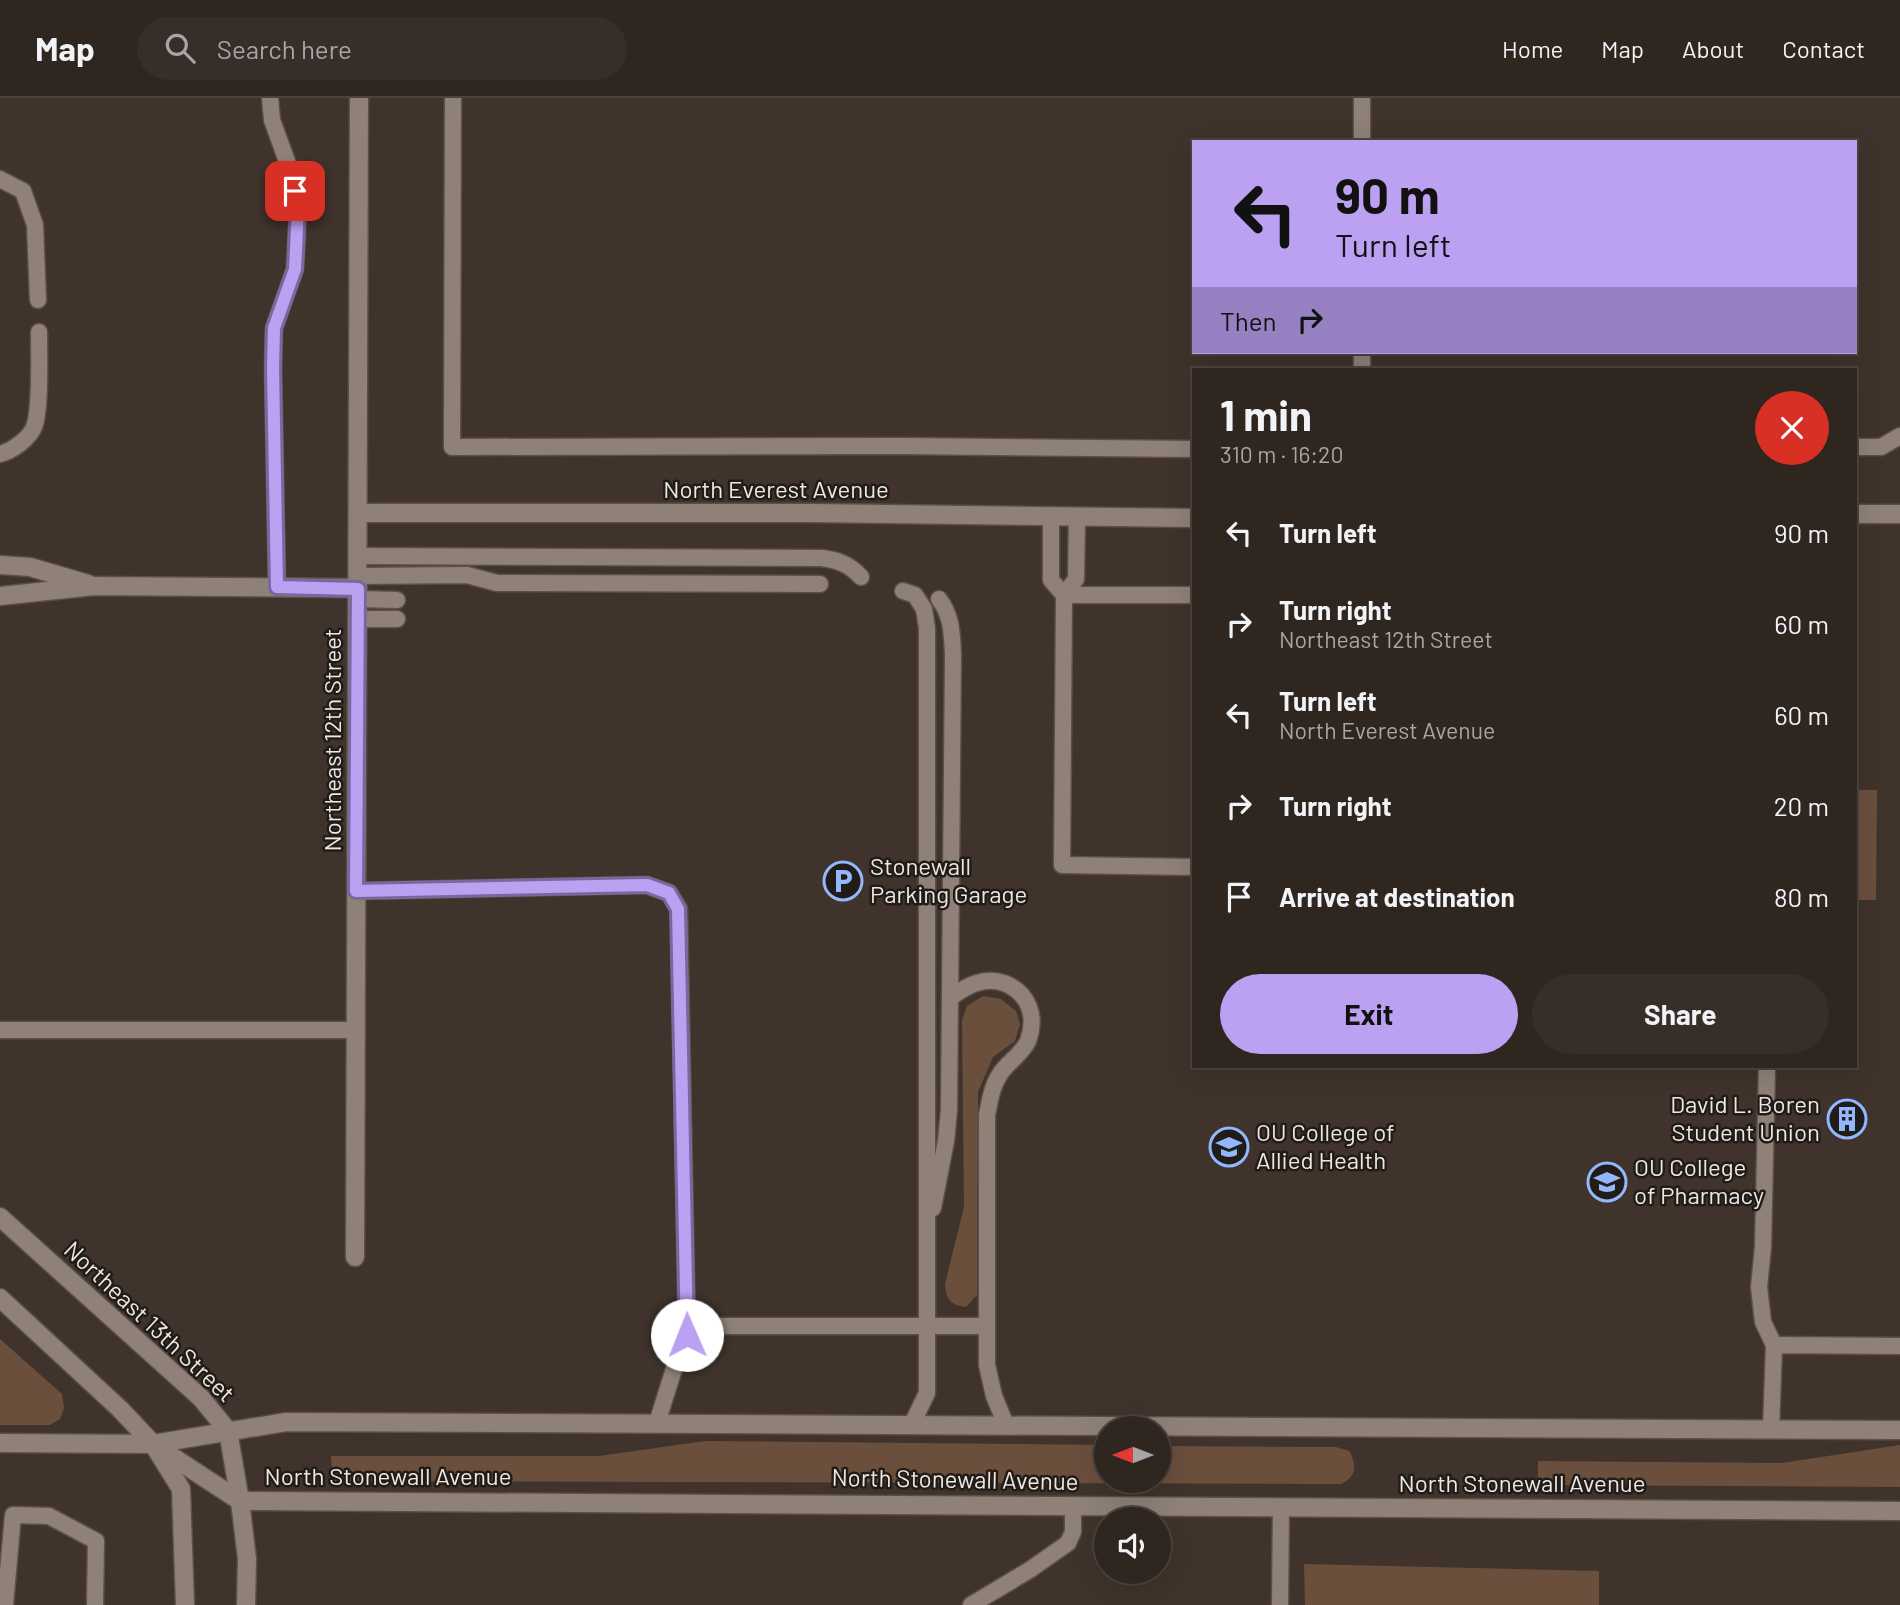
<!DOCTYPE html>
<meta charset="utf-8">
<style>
:root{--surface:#2f2620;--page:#372e29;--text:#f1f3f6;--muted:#a7a5a5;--line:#4a433e;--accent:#bca0f2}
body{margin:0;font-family:Barlow,sans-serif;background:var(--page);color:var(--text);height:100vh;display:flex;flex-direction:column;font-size:26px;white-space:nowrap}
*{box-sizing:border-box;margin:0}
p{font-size:23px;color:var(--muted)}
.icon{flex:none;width:38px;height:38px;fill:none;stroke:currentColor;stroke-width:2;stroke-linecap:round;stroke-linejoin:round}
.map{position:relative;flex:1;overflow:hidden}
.sheet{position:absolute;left:1192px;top:270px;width:665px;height:700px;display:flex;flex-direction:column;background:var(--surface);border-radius:0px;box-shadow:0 7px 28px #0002,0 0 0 2px var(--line)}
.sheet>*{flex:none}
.guide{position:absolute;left:1192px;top:42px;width:665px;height:214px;border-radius:0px;box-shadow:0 7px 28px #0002,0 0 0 2px var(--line);background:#bca0f2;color:#111;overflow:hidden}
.needle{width:46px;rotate:270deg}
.controls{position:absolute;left:1094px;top:1318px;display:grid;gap:14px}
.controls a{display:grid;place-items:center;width:77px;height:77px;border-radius:50%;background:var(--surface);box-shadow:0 7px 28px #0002,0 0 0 2px var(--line);font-size:35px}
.pin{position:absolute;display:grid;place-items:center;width:60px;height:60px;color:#fff;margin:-30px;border-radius:14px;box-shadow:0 4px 10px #0006}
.me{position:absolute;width:77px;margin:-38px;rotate:359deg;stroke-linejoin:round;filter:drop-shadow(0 0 5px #0008)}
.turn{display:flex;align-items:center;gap:24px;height:147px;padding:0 28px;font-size:32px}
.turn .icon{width:91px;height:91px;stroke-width:2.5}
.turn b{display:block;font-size:49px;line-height:60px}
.then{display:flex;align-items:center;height:66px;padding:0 28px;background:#0003;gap:14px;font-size:26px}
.round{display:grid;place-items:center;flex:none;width:74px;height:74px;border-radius:37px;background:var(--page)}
.head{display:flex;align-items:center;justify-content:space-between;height:119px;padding:0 28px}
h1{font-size:42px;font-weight:700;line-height:52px}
.cta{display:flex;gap:14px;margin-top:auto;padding:14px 28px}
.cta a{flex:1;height:80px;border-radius:42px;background:var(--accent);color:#111;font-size:28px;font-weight:700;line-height:80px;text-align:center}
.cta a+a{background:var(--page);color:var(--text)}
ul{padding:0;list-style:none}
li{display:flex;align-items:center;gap:21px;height:91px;padding:0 28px}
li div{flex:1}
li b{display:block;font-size:26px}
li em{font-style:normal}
header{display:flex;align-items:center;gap:42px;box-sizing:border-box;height:98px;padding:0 35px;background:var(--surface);border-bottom:2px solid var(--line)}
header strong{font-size:33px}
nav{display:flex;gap:38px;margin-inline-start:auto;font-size:24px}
.search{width:490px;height:63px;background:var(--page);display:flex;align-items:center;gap:18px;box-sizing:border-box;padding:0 24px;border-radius:38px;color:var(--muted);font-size:26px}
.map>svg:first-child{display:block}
</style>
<header>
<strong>Map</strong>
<div class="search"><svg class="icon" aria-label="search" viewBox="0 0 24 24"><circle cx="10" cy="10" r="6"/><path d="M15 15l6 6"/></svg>Search here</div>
<nav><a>Home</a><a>Map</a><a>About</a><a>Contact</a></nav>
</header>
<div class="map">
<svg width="1900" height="1507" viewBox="0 0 1900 1507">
<rect width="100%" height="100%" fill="#3f332b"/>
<g fill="#6b4f3d">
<polygon points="1855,692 1877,692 1876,802 1855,802"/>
<path d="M983 898 1001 901 1016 913 1020 926 1015 943 993 959 978 994 977 1197 966 1209C950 1207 946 1201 945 1186L964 1109 962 922 967 908Z"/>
<polygon points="0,1241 62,1296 64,1310 60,1321 50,1327 0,1327"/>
<path d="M705 1343 1106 1347V1382H1158L1159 1348 1336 1349 1349 1353C1357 1366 1357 1379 1341 1386L333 1383 331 1358H599Z"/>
<polygon points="1900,1347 1900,1389 1538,1387 1538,1363 1782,1365"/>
<polygon points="1304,1466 1599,1473 1599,1507 1305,1507"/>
</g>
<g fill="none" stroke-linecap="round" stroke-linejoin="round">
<defs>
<g id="service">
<polyline points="270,0 272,22 292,77 298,109 295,171 274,230 273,270 277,490"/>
<polyline points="453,0 452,349 902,348 1194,351"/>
<polyline points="1362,44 1362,0"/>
<polyline points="0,81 23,93 35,127 38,202"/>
<polyline points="1362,271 1362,254"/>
<polyline points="1855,349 1881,349 1900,338"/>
<path d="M0 356C12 353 29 341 34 329 41 312 39 255 39 234"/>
<polyline points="1051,419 1051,482 1064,497"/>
<polyline points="1077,419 1076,481 1064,497 1062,767 1194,769"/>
<path d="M358 458 821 460C838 462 849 466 861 479"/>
<polyline points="358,478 467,477 497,485 820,486"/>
<polyline points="903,493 915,497 924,511 927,530 927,1295 912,1326"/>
<polyline points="1064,497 1194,497"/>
<polyline points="358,501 397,502"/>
<polyline points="358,521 397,521"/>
<polyline points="356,793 647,787 669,795 679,811 687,1237"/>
<path d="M950 900C966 888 984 878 1004 885 1029 895 1037 918 1028 943 1022 956 1008 964 1000 976 992 988 990 1002 987 1017V1267L994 1298 1006 1327"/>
<polyline points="0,932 356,932"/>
<polyline points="1767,968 1763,1149 1759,1189 1763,1224 1774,1247"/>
<path d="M933 1110 946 1043 949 1012 953 557C952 536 952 518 939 501"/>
<polyline points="657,1325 679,1255 687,1237 703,1228 986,1228"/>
<polyline points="1771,1332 1774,1247 1900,1248"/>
<polyline points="5,1507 13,1417 49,1418 96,1443 95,1507"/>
<polyline points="971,1507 1031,1471 1068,1445 1073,1434 1073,1408"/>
<polyline points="1280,1507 1281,1409"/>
</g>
<g id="minor">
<polyline points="358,415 812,415 1194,420"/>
<polyline points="1855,416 1900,416"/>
<polyline points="0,467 30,469 88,486"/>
<polyline points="0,498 94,488 358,490"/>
<polyline points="355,1159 359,0"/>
<polyline points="0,1345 153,1346"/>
</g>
<g id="secondary">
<polyline points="0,1119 201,1300 228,1333 240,1403 247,1461 246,1507"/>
<polyline points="0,1200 120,1311 153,1346 181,1391 185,1507"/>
<polyline points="153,1346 240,1403 1900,1413"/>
<polyline points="153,1346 286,1324 1900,1332"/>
</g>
</defs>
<use href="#service" stroke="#5a4f49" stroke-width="19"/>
<use href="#minor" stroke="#5a4f49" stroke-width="21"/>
<use href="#secondary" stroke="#5a4f49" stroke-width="21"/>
<use href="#service" stroke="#8f8177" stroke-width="16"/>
<use href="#minor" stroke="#8f8177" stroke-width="18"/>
<use href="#secondary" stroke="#8f8177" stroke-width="18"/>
</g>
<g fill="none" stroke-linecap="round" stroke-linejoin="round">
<defs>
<polyline id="route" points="295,93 298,109 295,171 274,230 273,270 277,489 358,491 356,793 647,787 669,795 678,811 687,1237"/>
</defs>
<use href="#route" stroke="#7a689d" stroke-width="18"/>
<use href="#route" stroke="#bca0f2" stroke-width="12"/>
</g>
<defs>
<symbol id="parking-ring" viewBox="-11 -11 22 22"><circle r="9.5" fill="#221c18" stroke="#92b7fd" stroke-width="1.5"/><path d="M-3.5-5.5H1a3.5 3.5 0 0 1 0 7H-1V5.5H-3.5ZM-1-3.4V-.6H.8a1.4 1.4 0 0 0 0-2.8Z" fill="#92b7fd"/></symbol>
<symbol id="building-ring" viewBox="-11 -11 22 22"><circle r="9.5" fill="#221c18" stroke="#92b7fd" stroke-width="1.5"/><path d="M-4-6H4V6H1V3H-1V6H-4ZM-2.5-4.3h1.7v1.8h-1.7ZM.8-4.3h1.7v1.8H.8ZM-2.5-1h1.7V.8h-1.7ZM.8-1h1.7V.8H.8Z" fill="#92b7fd"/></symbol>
<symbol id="university-ring" viewBox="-11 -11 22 22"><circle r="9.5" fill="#221c18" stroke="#92b7fd" stroke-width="1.5"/><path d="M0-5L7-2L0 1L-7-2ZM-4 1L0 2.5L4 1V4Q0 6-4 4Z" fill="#92b7fd"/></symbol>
</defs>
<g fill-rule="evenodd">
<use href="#parking-ring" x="821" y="761" width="44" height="44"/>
<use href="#building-ring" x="1825" y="999" width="44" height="44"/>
<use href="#university-ring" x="1207" y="1027" width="44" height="44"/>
<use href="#university-ring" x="1585" y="1062" width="44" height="44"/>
</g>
<g text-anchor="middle" stroke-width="5" stroke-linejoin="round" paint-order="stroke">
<g font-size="24" fill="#eee6e1" stroke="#221c18">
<text x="776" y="400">North Everest Avenue</text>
<text transform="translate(333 642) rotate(-90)" y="8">Northeast 12th Street</text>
<text transform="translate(149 1224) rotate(43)" y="8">Northeast 13th Street</text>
<text x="388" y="1387">North Stonewall Avenue</text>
<text transform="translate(955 1382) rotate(1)" y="8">North Stonewall Avenue</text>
<text x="1522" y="1394">North Stonewall Avenue</text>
</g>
<g font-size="24" fill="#eee6e1" stroke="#221c18" text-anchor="start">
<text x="870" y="777">Stonewall<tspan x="870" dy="28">Parking Garage</tspan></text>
<text x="1820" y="1015" text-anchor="end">David L. Boren<tspan x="1820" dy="28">Student Union</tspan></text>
<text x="1256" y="1043">OU College of<tspan x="1256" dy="28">Allied Health</tspan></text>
<text x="1634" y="1078">OU College<tspan x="1634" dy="28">of Pharmacy</tspan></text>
</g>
</g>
</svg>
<div class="controls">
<a><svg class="needle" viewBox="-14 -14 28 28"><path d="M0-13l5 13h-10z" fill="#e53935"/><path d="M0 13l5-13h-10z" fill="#a7a5a5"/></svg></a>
<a><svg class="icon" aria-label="sound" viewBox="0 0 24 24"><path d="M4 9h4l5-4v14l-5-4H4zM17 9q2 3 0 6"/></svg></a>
</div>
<div class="pin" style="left:295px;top:93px;background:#d93025"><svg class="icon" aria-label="arrive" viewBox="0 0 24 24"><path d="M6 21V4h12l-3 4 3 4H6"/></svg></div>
<svg class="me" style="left:687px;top:1237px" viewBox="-20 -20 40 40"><circle r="19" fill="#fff"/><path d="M0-13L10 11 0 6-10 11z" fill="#bca0f2"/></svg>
<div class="guide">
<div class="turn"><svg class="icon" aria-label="left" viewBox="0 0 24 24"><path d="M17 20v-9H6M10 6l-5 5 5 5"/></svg><div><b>90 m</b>Turn left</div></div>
<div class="then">Then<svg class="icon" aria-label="right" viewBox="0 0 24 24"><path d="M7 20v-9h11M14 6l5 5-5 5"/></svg></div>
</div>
<section class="sheet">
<div class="head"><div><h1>1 min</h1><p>310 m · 16:20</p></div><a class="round" style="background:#d93025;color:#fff"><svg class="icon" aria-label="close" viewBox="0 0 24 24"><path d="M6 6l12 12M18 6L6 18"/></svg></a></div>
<ul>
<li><svg class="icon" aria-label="left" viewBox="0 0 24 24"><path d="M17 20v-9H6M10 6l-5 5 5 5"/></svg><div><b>Turn left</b></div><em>90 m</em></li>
<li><svg class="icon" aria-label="right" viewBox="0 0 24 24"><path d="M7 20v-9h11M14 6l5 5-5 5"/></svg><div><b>Turn right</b><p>Northeast 12th Street</p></div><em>60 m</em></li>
<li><svg class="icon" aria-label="left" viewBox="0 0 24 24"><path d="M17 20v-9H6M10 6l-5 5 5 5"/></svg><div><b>Turn left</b><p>North Everest Avenue</p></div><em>60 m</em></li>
<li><svg class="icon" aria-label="right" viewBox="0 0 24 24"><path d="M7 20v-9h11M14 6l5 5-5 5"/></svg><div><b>Turn right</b></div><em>20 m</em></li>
<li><svg class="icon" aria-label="arrive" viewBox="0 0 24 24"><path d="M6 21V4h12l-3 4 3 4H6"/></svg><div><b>Arrive at destination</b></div><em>80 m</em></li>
</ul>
<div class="cta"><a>Exit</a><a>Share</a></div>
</section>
</div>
